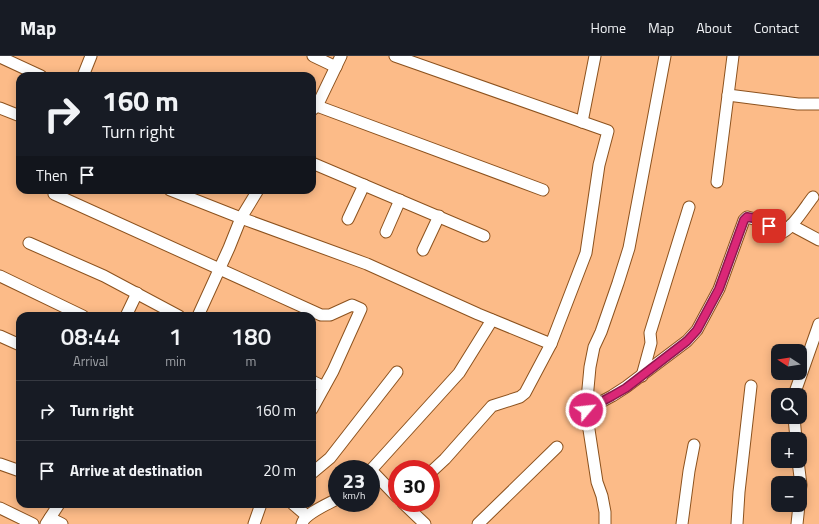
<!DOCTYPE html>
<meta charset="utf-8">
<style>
:root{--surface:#171b24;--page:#242831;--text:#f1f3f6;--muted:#9ea1a6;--line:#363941}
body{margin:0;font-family:"Titillium Web",sans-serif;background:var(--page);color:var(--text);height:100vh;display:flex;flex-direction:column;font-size:15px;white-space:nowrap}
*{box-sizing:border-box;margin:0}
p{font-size:13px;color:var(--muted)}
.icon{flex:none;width:22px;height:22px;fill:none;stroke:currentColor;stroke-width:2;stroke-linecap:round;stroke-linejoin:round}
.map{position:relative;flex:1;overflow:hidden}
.panel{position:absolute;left:16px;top:256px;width:300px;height:196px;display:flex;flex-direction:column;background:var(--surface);border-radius:12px;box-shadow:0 2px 10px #0003}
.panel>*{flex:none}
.guide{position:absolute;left:16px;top:16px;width:300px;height:122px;border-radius:12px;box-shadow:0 2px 10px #0003;background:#171b24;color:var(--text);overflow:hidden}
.needle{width:26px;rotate:282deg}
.controls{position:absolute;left:771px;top:288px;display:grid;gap:8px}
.controls a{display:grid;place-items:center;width:36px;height:36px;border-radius:8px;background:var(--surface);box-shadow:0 2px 10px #0003;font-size:20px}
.speed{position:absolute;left:328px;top:404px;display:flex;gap:8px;font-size:20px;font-weight:700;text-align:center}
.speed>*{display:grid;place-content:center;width:52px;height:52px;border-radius:50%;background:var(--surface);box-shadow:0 2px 10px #0003;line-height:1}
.speed small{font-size:10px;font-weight:400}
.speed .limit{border:6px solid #d22;background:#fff;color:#111}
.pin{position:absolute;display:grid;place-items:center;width:34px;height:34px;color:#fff;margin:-17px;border-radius:8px;box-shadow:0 2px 6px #0006}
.me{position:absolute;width:44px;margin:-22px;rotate:62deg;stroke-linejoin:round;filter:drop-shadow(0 0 3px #0008)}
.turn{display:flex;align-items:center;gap:14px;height:84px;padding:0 20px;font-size:18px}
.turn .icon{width:52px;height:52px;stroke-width:2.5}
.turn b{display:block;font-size:28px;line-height:34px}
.then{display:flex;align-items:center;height:38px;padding:0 20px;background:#0003;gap:8px;font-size:15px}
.eta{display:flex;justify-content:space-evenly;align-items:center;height:68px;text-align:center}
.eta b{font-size:24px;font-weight:600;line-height:28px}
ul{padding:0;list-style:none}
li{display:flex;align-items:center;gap:12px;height:60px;padding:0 20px;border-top:1px solid var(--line)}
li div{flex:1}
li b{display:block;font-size:15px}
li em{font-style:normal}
header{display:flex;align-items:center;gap:24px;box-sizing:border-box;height:56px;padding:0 20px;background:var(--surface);border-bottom:1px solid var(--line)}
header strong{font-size:19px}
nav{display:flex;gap:22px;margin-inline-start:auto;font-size:14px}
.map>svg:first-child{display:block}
</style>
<header>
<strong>Map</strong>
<nav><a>Home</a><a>Map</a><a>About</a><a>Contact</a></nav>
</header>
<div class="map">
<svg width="819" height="468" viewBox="0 0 819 468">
<rect width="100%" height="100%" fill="#fcbb88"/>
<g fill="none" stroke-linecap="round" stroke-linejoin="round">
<defs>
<g id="minor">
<polyline points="313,0 336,11"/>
<polyline points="395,0 608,75 599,109 586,197 551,288 525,337 520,341 492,350 445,403 431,416"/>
<polyline points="0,1 41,20"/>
<polyline points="83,20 91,0"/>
<polyline points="728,39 798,48 819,48"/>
<polyline points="317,50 543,134"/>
<polyline points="0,52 20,60"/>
<polyline points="312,54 317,50 341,0"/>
<polyline points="582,66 595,0"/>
<polyline points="312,107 484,180"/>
<polyline points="717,126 733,0"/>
<polyline points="170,134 241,162 367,208 478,258 551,288"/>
<polyline points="54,138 321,259 330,259 352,249 361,253 333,315 312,353"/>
<polyline points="348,163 364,129"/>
<polyline points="791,169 819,184"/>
<polyline points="386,176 400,144"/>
<polyline points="29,187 104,220 179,260"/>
<polyline points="423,194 439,160"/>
<polyline points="0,220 83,260"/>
<polyline points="126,260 137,237"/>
<polyline points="198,260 229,192 241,162 258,134"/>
<polyline points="0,280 20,289"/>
<polyline points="642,320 651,287 650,277 689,151"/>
<polyline points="312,325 324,331"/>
<polyline points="794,339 819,268"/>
<path d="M586 354 612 340 626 331 687 285 697 274 719 233 744 164 747 161C758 163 771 170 779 178 791 175 805 151 813 141"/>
<polyline points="794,361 796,383"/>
<polyline points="798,405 801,429 800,436"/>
<polyline points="0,408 20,415"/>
<polyline points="371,414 459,317 492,264"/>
<polyline points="371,414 397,441"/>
<polyline points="312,417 330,402 397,316"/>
<polyline points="403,447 425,468"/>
<polyline points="293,448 307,460"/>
<polyline points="0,452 33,468"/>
<polyline points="50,462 62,468"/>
<polyline points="46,468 59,448"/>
<polyline points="254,468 261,448"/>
<path d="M302 468C304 458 328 448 337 443"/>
<polyline points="478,468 557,391"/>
<polyline points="605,468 605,456 602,440 597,426 586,354 590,311 594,291 601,276 618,227 629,192 665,0"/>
<polyline points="682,468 689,415 694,389"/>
<polyline points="737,468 739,436 751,330"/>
<polyline points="797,468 799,449"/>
</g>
</defs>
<use href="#minor" stroke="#8c521e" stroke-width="13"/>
<use href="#minor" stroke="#fff" stroke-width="11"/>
</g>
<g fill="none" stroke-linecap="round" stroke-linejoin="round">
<defs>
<polyline id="route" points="586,354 612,340 626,332 687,285 697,274 719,233 744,164 747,161 753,162 769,170"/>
</defs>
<use href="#route" stroke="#8e194d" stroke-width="10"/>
<use href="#route" stroke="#db2777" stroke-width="7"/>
</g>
</svg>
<div class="controls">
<a><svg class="needle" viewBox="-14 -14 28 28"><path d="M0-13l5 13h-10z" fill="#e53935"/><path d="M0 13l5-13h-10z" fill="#9ea1a6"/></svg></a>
<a><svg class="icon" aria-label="search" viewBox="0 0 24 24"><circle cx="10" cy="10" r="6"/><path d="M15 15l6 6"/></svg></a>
<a>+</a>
<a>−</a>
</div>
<div class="speed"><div>23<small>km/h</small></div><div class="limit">30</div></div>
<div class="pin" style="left:769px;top:170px;background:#d93025"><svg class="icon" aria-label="arrive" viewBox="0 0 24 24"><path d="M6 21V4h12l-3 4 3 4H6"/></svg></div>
<svg class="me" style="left:586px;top:354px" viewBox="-20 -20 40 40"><circle r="17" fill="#db2777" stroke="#fff" stroke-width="3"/><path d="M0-11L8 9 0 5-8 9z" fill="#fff"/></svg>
<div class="guide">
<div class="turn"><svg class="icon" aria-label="right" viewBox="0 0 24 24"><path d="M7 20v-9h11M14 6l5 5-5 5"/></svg><div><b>160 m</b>Turn right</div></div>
<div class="then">Then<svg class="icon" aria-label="arrive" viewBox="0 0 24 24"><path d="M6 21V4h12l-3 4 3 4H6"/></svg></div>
</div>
<section class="panel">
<div class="eta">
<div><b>08:44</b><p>Arrival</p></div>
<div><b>1</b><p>min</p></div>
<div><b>180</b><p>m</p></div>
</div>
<ul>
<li><svg class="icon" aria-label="right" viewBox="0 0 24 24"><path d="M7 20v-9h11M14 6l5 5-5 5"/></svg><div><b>Turn right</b></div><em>160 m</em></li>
<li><svg class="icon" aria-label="arrive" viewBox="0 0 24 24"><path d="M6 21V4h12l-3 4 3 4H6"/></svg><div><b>Arrive at destination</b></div><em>20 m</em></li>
</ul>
</section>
</div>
